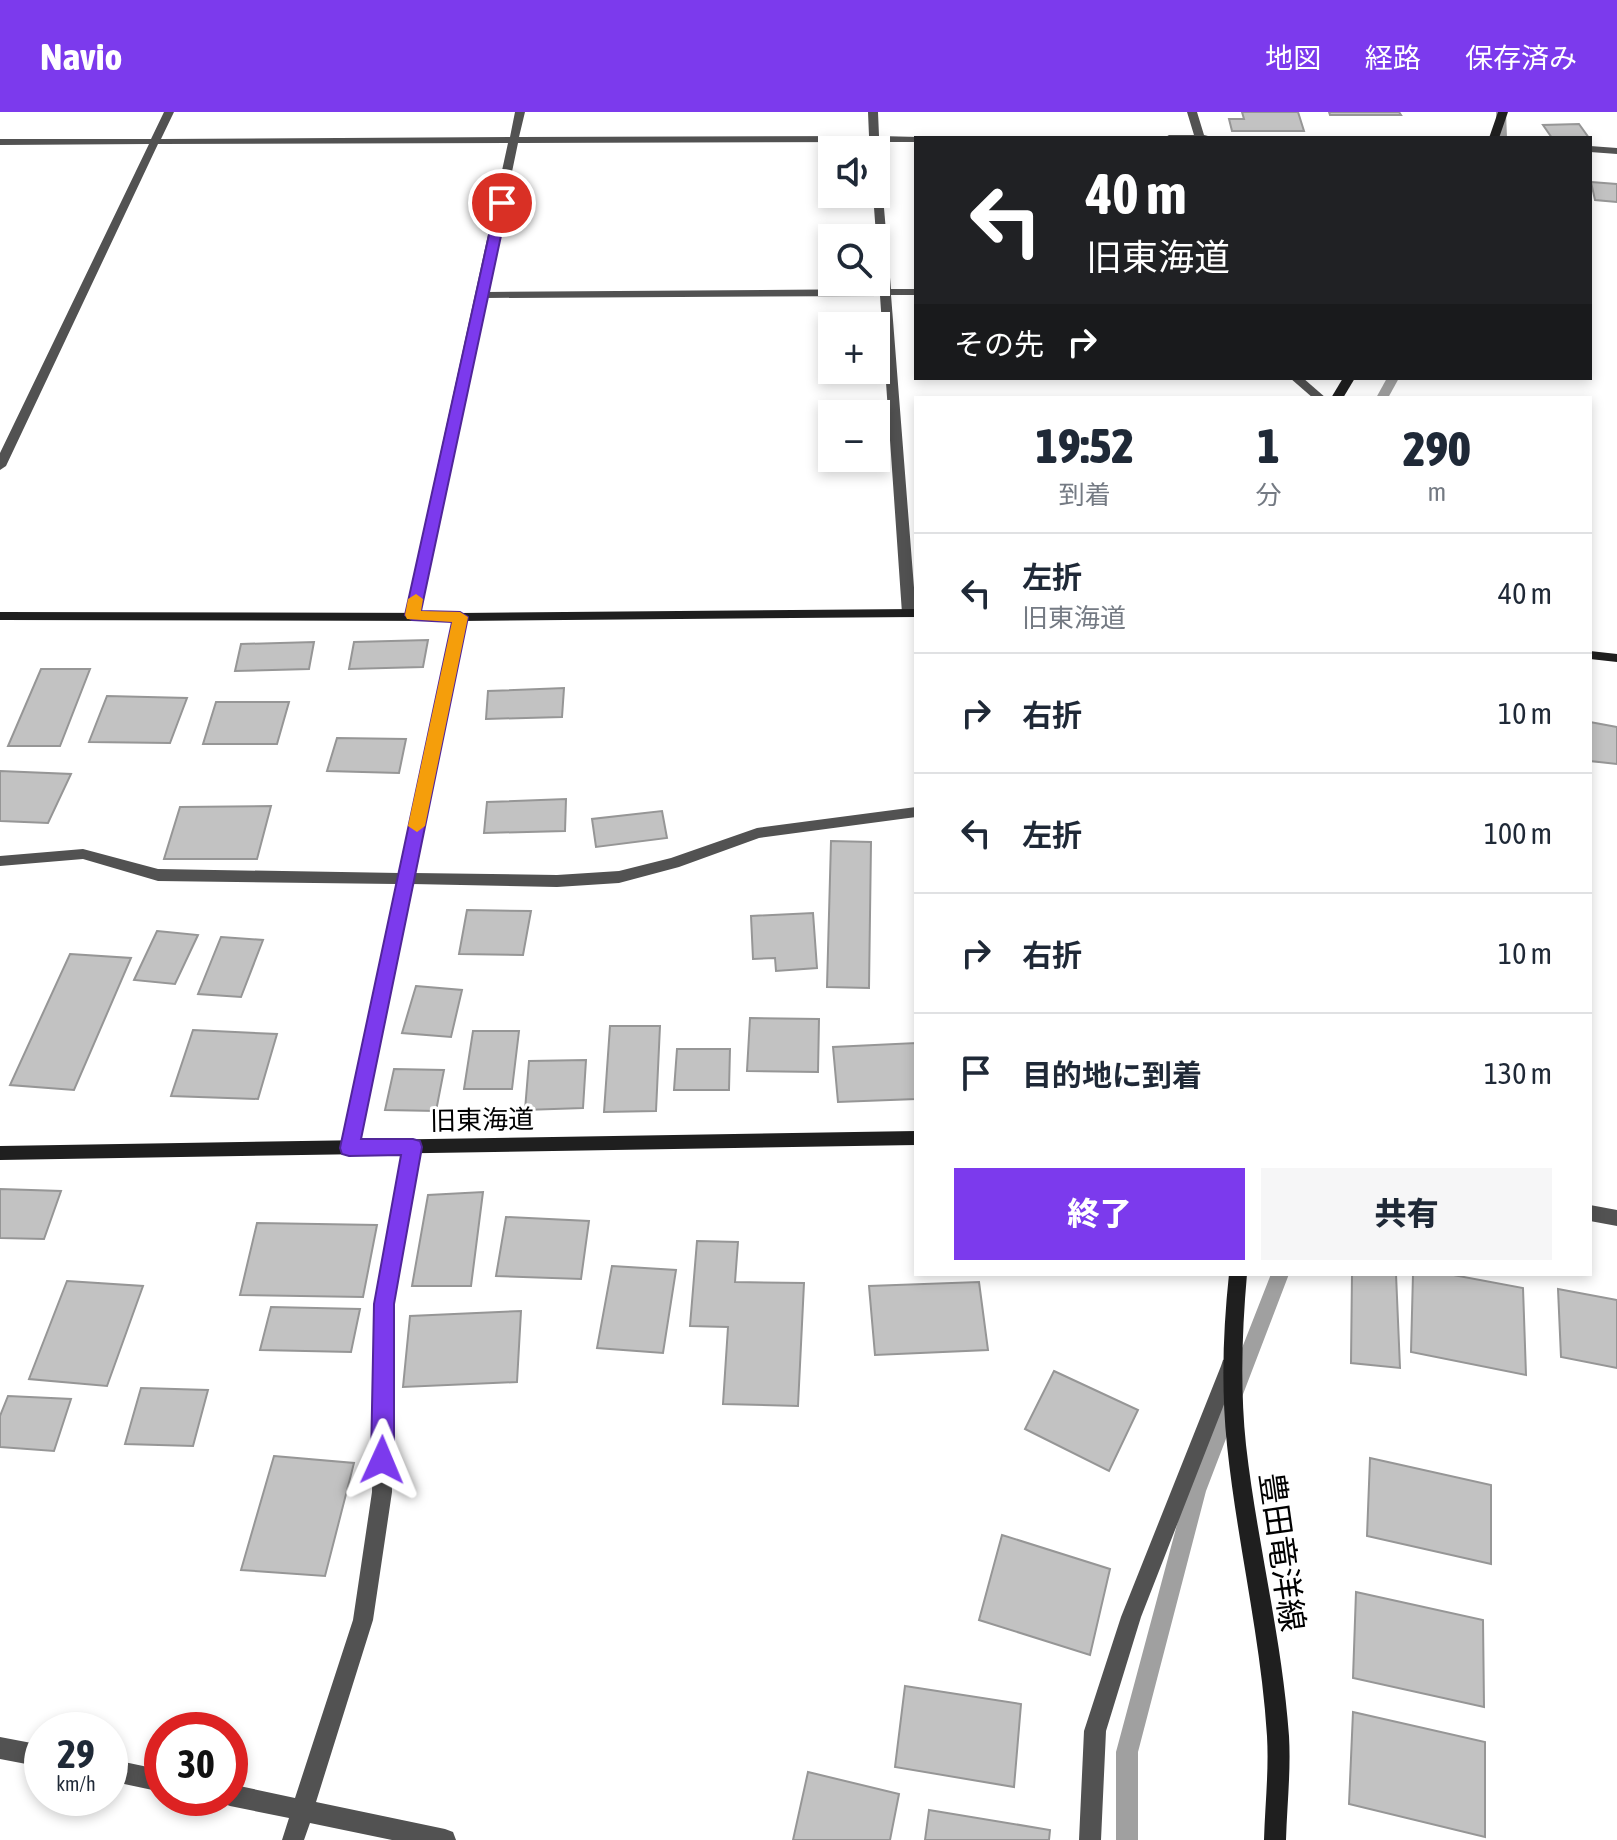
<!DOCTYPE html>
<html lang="ja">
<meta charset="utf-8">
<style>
:root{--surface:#fff;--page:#f6f6f7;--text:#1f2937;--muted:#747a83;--line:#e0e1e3;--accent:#7c3aed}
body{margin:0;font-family:"Asap Condensed","Noto Sans JP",sans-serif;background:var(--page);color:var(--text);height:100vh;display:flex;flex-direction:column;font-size:30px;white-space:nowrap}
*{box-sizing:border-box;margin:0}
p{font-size:26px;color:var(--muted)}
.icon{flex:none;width:44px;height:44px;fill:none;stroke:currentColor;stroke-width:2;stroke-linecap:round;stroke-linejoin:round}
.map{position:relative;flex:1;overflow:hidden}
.details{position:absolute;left:914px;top:284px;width:678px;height:880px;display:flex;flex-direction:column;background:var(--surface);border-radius:0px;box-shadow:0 4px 12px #0003}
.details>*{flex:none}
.top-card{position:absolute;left:914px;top:24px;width:678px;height:244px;border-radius:0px;box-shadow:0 4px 12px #0003;background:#202124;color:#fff;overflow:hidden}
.controls{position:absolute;left:818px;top:24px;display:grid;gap:16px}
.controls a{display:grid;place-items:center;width:72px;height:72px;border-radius:0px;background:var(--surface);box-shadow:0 4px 12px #0003;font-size:40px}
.speed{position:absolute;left:24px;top:1600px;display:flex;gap:16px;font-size:40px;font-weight:700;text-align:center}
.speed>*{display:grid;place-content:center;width:104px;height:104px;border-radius:50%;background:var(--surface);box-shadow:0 4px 12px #0003;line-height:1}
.speed small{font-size:20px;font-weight:400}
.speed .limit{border:12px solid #d22;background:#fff;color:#111}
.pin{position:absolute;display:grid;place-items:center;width:68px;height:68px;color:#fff;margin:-34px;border:4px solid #fff;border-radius:50%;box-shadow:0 2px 8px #0007}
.me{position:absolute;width:88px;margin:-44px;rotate:1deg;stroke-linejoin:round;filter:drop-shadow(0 0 6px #0008)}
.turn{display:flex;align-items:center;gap:28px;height:168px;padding:0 40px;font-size:36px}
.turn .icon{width:104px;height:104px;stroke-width:2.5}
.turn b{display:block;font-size:56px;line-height:68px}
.then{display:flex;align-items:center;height:76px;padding:0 40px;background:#0003;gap:16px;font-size:30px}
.eta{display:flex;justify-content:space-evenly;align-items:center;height:136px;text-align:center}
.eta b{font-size:48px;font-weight:800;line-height:56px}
.action{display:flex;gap:16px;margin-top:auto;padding:16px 40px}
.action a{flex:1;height:92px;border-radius:0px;background:var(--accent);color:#fff;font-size:32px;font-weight:800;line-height:92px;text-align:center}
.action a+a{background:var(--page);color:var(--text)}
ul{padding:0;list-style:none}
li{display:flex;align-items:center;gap:24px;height:120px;padding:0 40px;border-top:2px solid var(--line)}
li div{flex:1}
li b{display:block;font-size:30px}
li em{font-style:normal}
header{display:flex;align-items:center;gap:48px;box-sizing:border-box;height:112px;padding:0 40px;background:var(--accent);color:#fff}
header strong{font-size:38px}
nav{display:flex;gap:44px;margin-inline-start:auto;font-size:28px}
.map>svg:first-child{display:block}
</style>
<header>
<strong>Navio</strong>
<nav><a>地図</a><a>経路</a><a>保存済み</a></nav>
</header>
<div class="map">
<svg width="1617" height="1728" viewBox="0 0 1617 1728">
<rect width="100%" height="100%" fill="#fff"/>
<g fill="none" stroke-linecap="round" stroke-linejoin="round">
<g fill="#a0a0a0" fill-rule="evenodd">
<polygon points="1496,0 1506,0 1507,26 1497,26"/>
<polygon points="1387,266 1399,266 1388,286 1376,286"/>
<polygon points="1271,1162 1289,1162 1206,1379 1138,1640 1138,1728 1116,1728 1116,1640 1186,1379"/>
</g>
</g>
<g fill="#c2c2c2" stroke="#969696" stroke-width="2">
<polygon points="1242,0 1298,0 1304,19 1232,19 1229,7 1244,7"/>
<polygon points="1329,0 1399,0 1401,3 1330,3"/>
<polygon points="1579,12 1589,26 1552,26 1543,13"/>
<polygon points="1591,70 1617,72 1617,90 1595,88"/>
<polygon points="428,528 423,555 349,557 354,530"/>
<polygon points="314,530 309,557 235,559 241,532"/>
<polygon points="41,557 90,557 60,634 8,634"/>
<polygon points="564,576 562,605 486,607 488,579"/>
<polygon points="107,584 187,586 170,631 89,630"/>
<polygon points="216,590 289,590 277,632 203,632"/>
<polygon points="1590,610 1617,615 1617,652 1590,649"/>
<polygon points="337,626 406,627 399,661 327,659"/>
<polygon points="0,659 71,662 48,711 0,709"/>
<polygon points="566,687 565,719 484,721 487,690"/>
<polygon points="271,694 257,747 164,747 180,695"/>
<polygon points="662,699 667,726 596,735 592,707"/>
<polygon points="831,729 871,730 869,876 827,875"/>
<polygon points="467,798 531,799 523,843 459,842"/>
<polygon points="813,801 817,856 776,859 775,846 753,847 751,804"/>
<polygon points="157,819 198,823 175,872 134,868"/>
<polygon points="221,825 263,828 241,885 198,882"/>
<polygon points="70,842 131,846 74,978 10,973"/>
<polygon points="416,874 462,878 451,925 402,921"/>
<polygon points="750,906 819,907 818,960 747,959"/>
<polygon points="610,914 660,914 656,999 604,1000"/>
<polygon points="193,918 277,922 258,987 171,984"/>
<polygon points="473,919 519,919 512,977 464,977"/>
<polygon points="916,931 916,987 838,990 833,935"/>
<polygon points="677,937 730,937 729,978 674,978"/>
<polygon points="586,948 583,996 525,998 529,949"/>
<polygon points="394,957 444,958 436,999 385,998"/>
<polygon points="0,1077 61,1079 44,1127 0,1126"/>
<polygon points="483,1080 471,1174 412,1174 428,1083"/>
<polygon points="506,1105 589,1109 581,1167 496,1164"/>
<polygon points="257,1111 377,1113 363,1185 240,1183"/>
<polygon points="697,1129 738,1130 735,1170 804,1171 798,1294 723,1292 728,1215 690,1214"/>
<polygon points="612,1154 676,1158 663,1241 597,1236"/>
<polygon points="1352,1162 1396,1162 1400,1256 1351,1251"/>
<polygon points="1413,1162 1448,1162 1523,1176 1526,1263 1411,1240"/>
<polygon points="67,1169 143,1174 107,1274 29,1267"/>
<polygon points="979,1170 988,1238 875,1243 869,1174"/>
<polygon points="1558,1177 1617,1188 1617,1256 1561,1245"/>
<polygon points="271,1195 360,1197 351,1240 260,1238"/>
<polygon points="521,1199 517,1270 403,1275 410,1204"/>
<polygon points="1054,1259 1138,1298 1109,1359 1025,1317"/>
<polygon points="141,1276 208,1278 193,1334 125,1332"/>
<polygon points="8,1284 71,1287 54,1339 0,1335 0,1304"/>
<polygon points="274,1344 354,1351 325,1464 241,1458"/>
<polygon points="1370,1346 1491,1373 1491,1452 1367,1424"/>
<polygon points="1002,1423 1110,1457 1090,1543 979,1508"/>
<polygon points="1356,1480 1483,1508 1484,1595 1353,1566"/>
<polygon points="905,1574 1021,1592 1014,1675 895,1655"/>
<polygon points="1353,1600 1485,1630 1485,1725 1349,1692"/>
<polygon points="808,1660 899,1682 890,1728 793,1728"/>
<polygon points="929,1698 1050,1718 1049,1728 925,1728"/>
</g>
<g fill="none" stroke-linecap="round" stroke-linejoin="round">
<g fill="#525252" fill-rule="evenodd">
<polygon points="164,0 174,0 161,27 510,25 515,0 525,0 519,25 869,24 868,0 878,0 879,24 919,25 916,26 916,30 880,30 880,36 876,39 871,38 870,30 518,31 487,180 880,177 873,82 876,82 876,49 880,50 891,177 916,177 916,183 891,183 916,501 914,504 904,504 902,501 880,184 485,186 419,503 417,506 407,506 405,503 508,31 158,32 6,354 0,358 0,341 149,32 0,33 0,27 151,27"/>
<polygon points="1187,0 1197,0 1204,23 1216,26 1164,26 1169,23 1194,23"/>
<polygon points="1590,34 1617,36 1617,42 1590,40"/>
<polygon points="1290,266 1303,266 1326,286 1313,286"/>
<polygon points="460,501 467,505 414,761 557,763 619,759 671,746 757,716 916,695 916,705 759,726 679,755 619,771 557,775 412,772 358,1036 355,1041 349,1043 343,1041 340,1036 396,772 158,769 83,747 0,754 0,744 83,737 158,757 399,761 453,505"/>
<polygon points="413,1028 419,1030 422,1035 393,1192 392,1380 373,1508 316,1690 445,1717 453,1720 456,1728 392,1728 310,1711 304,1728 282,1728 289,1706 230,1694 222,1691 220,1686 230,1686 230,1672 295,1686 353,1508 372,1380 375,1192 404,1035 407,1030"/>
<polygon points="1590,1093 1617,1098 1617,1114 1590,1109"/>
<polygon points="1230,1245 1237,1248 1239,1254 1141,1505 1106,1619 1101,1728 1079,1728 1084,1619 1121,1505 1221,1254 1223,1248"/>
<polygon points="0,1625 42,1633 42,1655 0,1647"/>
<polygon points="110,1647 162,1658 162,1680 110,1669"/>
</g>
<g fill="#1f1f1f" fill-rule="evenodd">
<polygon points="1498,0 1508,0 1499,26 1489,26"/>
<polygon points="1343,266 1355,266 1343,286 1331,286"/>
<polygon points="916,497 916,505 460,509 0,508 0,500 460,501"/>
<polygon points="1590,539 1617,542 1617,550 1590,547"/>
<polygon points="916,1019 916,1033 0,1048 0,1034"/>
<path d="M1229 1162H1247C1242 1219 1240 1276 1246 1333 1257 1430 1282 1526 1289 1624 1291 1659 1287 1693 1286 1728H1264C1265 1693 1269 1659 1267 1624 1261 1526 1237 1430 1227 1333 1221 1276 1223 1219 1229 1162Z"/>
</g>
</g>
<polygon fill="#7c3aed" stroke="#51269a" stroke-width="2" points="502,87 508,91 421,499 460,500 468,505 361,1027 413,1027 420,1029 422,1035 394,1192 394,1348 390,1356 382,1359 375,1356 371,1348 374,1192 401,1043 349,1044 342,1042 340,1036 452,510 412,508 405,503 496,91"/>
<polygon fill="#f59e0b" points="416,482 423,487 421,499 460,500 468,505 425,714 417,720 408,714 452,510 407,507 405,503 408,487"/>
<g text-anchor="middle" stroke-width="6" stroke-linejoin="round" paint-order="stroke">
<g font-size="26" fill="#000" stroke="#fff">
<text transform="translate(482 1008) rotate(-1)" y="9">旧東海道</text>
</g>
<g font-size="32" fill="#000" stroke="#fff">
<text transform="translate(1282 1440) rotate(82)" y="11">豊田竜洋線</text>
</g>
</g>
</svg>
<div class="controls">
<a><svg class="icon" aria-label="sound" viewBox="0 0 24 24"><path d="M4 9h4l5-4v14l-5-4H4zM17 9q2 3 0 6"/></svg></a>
<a><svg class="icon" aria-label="search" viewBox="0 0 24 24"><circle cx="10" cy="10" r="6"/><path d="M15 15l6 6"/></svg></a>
<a>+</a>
<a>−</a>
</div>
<div class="speed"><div>29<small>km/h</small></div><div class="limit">30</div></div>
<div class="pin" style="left:502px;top:91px;background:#d93025"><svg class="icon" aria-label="arrive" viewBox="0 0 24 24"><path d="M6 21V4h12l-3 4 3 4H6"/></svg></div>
<svg class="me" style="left:382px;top:1348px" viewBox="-20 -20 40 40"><path d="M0-17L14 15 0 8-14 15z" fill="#7c3aed" stroke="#fff" stroke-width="4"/></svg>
<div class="top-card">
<div class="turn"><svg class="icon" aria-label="left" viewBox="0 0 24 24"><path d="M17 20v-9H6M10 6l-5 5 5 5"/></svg><div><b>40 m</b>旧東海道</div></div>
<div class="then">その先<svg class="icon" aria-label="right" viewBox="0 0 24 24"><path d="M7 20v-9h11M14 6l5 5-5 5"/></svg></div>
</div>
<section class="details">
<div class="eta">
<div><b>19:52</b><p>到着</p></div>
<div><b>1</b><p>分</p></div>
<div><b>290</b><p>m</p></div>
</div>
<ul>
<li><svg class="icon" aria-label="left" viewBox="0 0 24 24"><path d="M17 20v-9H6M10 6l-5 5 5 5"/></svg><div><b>左折</b><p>旧東海道</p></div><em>40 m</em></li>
<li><svg class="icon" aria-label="right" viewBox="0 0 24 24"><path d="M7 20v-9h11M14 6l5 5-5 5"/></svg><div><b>右折</b></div><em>10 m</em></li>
<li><svg class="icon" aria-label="left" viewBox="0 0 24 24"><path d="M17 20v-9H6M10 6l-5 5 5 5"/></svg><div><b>左折</b></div><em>100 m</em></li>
<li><svg class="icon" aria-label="right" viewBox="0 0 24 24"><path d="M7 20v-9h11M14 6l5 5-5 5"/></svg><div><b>右折</b></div><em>10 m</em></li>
<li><svg class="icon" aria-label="arrive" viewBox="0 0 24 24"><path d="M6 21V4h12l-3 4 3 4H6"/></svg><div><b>目的地に到着</b></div><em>130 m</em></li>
</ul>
<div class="action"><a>終了</a><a>共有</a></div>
</section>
</div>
